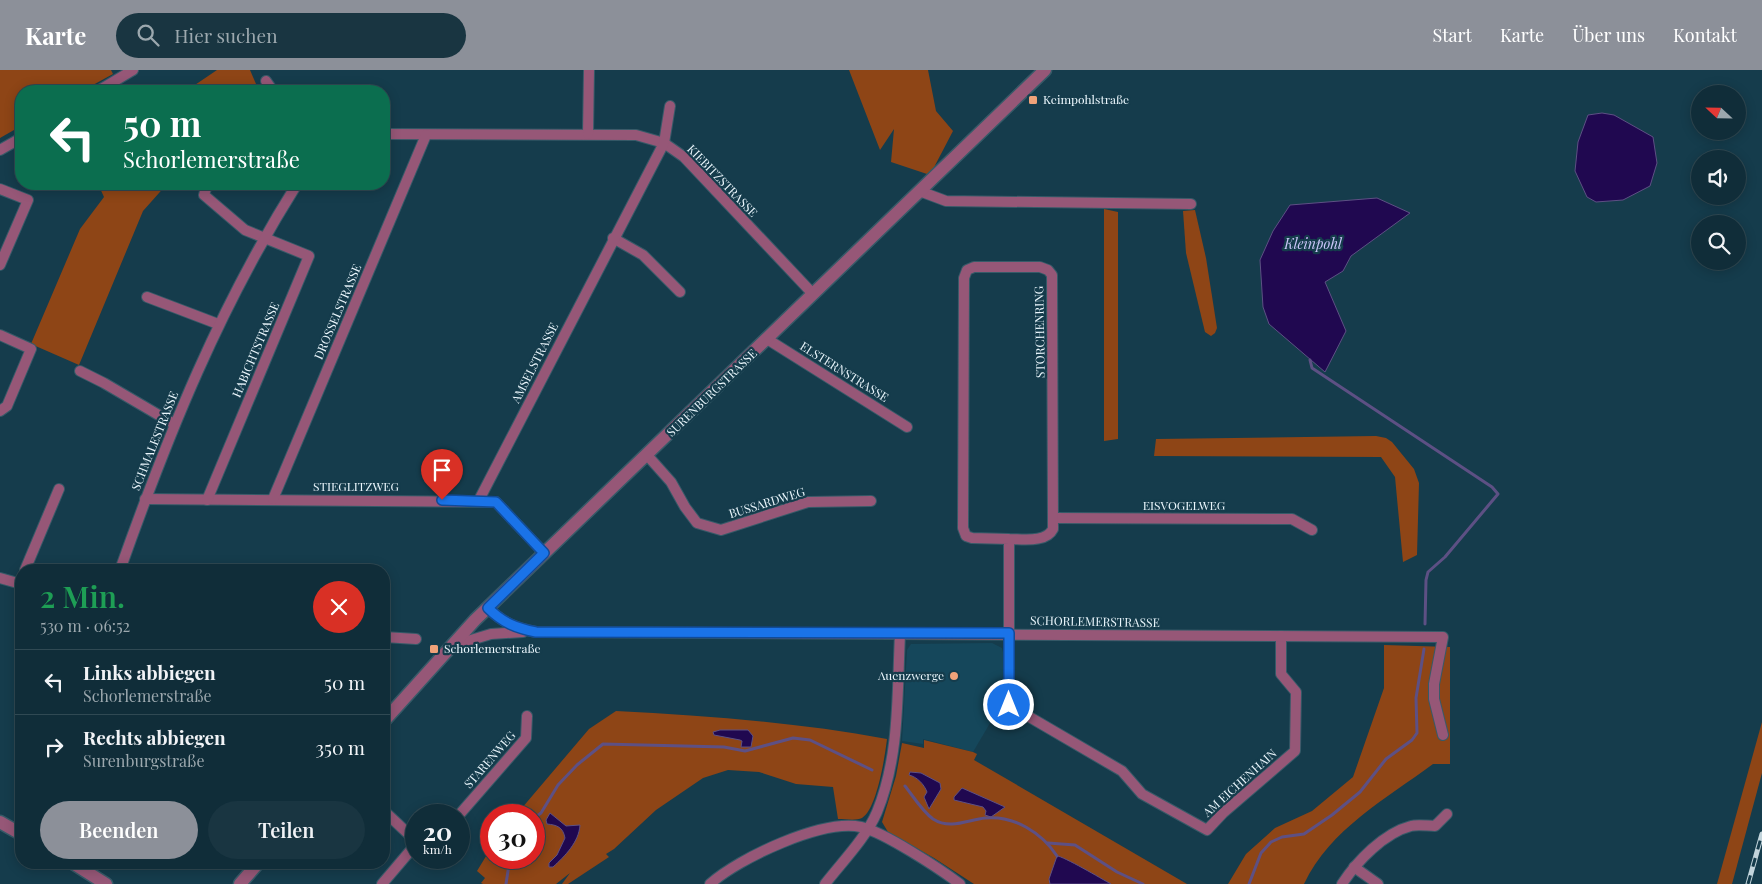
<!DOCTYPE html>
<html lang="de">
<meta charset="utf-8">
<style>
:root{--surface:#102d39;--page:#193541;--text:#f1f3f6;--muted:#9ca8ae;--line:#304953;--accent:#8c9099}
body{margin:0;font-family:"Playfair Display",serif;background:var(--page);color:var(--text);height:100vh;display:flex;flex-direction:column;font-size:19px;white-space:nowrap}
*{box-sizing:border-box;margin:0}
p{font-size:16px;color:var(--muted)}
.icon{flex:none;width:28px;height:28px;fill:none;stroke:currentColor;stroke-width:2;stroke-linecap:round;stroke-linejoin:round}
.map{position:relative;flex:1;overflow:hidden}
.details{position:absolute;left:15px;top:494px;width:375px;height:305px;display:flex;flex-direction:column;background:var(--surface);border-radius:20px;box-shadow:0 2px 12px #0003,0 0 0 1px var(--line)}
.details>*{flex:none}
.top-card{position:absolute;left:15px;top:15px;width:375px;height:105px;border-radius:20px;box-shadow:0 2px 12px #0003,0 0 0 1px var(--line);background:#0b6e4f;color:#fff;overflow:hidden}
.needle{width:32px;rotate:292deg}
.controls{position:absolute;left:1691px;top:15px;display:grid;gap:10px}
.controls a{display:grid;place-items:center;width:55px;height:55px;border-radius:50%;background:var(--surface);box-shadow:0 2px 12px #0003,0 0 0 1px var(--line);font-size:25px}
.speed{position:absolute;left:405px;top:734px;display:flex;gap:10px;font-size:25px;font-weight:700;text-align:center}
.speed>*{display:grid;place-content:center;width:65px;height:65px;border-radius:50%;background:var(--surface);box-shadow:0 2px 12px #0003,0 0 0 1px var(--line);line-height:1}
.speed small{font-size:12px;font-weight:400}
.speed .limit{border:8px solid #d22;background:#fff;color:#111}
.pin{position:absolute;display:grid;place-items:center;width:42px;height:42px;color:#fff;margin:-51px -21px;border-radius:50% 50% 50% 0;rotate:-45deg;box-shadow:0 0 5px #0007}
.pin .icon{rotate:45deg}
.me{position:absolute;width:55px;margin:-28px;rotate:0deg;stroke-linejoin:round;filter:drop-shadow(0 0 4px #0008)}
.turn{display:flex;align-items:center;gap:18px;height:105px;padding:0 25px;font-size:22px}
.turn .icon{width:65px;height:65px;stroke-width:2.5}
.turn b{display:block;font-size:35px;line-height:42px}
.round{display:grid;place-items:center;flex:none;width:52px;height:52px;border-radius:26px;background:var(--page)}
.headline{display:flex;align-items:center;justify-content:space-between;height:85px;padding:0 25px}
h1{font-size:30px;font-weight:600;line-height:38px;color:#1e9e55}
.button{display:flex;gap:10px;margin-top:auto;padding:10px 25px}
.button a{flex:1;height:58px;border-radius:30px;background:var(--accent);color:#fff;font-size:20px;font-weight:600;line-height:58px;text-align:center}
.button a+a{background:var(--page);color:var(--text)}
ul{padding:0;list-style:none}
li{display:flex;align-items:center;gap:15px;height:65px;padding:0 25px;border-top:1px solid var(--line)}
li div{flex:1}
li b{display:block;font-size:19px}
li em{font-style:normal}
header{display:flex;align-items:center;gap:30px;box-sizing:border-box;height:70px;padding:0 25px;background:var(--accent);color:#fff}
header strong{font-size:24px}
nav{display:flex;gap:28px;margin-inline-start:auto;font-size:18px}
.search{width:350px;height:45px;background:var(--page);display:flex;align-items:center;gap:12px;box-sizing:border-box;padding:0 18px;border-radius:28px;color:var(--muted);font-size:19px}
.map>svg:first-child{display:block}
</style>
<header>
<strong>Karte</strong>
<div class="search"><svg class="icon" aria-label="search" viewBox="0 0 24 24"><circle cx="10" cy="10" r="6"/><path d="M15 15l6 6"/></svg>Hier suchen</div>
<nav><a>Start</a><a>Karte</a><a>Über uns</a><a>Kontakt</a></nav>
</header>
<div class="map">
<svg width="1762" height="814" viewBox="0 0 1762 814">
<rect width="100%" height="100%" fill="#153c4c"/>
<polygon fill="#15475b" points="992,573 1002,578 1003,582 1003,631 973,682 923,669 923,674 902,671 907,580 911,574"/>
<g fill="#8e4516">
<polygon points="0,0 111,0 113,4 82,21 21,21 21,56 0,68"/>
<polygon points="217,0 250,0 256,14 246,21 186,21"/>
<polygon points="849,0 928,0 936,41 953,61 930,105 891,92 894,59 880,80"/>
<polygon points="98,114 167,114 143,141 79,295 31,274 80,159 104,127"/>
<polygon points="1104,139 1118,142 1118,369 1104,371"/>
<polygon points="1195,140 1206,188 1217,258 1215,263 1211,266 1205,262 1186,183 1183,141"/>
<polygon points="1376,366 1386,368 1392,372 1414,399 1419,413 1417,485 1403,492 1395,407 1381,387 1154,386 1156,369"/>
<path d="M1384 575 1450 577V694H1433C1386 729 1330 759 1304 814H1228L1246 784 1275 758 1312 741 1353 707 1384 618Z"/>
<path d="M616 641C708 646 796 652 887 669 885 686 877 739 862 748 856 751 845 749 838 749L833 717 796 714 759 702 728 700 703 708 656 740 614 779 606 784 609 787 568 814H562L570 803 556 814H483L481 813 485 808 477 801 491 778V788H534V745H516L589 659Z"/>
<polygon points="1762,652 1762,703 1732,814 1717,814"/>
<polygon points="924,670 973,682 977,684 974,690 1187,814 974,814 934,788 888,762 882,752 896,706 902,673 924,678"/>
</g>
<g fill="#200850" stroke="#5d5084">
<polygon points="1602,43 1614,45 1653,67 1657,93 1650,116 1623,130 1596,132 1587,127 1575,101 1578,72 1588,45"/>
<polygon points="1377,128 1410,143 1351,186 1343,201 1325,212 1346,261 1325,302 1269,254 1263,237 1260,190 1273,161 1290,135"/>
<polygon points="720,660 748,660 753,666 751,677 741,677 742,671 740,670 714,665 713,662"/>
<path d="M910 702 921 703 940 713 941 719 929 739 924 727 927 722C924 714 917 707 909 705Z"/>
<polygon points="962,718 1005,737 991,747 985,745 986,741 983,737 954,730 954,727"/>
<path d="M550 743 566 756 580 755C579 772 565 786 553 797H549V793L557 785 565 768C563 757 557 755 547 754L546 750Z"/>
<path d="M1057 786C1063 786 1102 809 1111 814H1050L1049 809Z"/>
</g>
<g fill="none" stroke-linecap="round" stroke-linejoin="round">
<g stroke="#5d5084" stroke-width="3">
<polyline points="1310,290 1312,298 1492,417 1498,424 1445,487 1428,502 1426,510 1425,554"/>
<path d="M905 716C913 726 922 741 933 749 950 760 968 750 985 748 1014 745 1042 763 1057 786"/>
<polyline points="534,748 541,743 558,715 577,695 603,674 724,677 745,681 793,668 810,670 872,700"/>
<polyline points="1048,773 1075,775 1117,802 1143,814"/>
<polyline points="506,814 510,788"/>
<polyline points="1249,814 1261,783 1271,772 1282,767 1304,764 1332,745 1360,722 1386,689 1412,670 1417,663 1416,628 1424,579"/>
</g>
<defs>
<g id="minor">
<polyline points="266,11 273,21"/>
<polyline points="98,21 133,0"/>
<polyline points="384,64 636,65 664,73 684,87 813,224"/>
<polyline points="588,64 589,0"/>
<polyline points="0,80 21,68"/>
<polyline points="0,119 28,130 0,195"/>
<polyline points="922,122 946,131 1191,134"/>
<polyline points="613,168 643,185 680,222"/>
<polyline points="147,227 218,254"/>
<polyline points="0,265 31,279 7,336 0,341"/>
<polyline points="767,269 907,357"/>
<polyline points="80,301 104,313 174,354"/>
<polyline points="647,385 671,412 685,437 697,453 721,460 808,432 871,431"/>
<polyline points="145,429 496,432 544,483"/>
<polyline points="273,429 426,65"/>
<polyline points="207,430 309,186 245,160 204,125 207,115"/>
<polyline points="479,430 664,73 670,36"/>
<polyline points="1053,448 1292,449 1312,460"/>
<path d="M1009 469C1023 469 1046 473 1053 459L1052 205 1048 200 1040 197H974L967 200 964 208 963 458 966 466 972 468 1009 469V635L1122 701 1142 724 1207 760 1223 743 1295 681 1296 622 1281 604V566"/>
<polyline points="25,500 59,419"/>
<path d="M120 500C169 362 219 238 297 114"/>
<polyline points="0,508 21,514"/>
<path d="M488 538C503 553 516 558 536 562L1443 567 1434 614V629L1443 665"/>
<polyline points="384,567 416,569"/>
<polyline points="451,576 491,564 523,562"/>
<polyline points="384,741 416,771"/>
<polyline points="459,745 526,668 527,646"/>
<polyline points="1354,797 1378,814"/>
<polyline points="382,814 416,774"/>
<path d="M710 814C739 788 822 749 861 757 884 762 940 799 960 814"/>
<path d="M825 814C842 792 866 768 877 742 900 686 897 624 900 564"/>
<path d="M1342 814C1357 791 1384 763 1411 756 1418 754 1428 756 1435 756L1447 744"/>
</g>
<g id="tertiary">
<polyline points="384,651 475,550 1045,0"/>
<polyline points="0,752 21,764"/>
<polyline points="71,792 106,814"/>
<polyline points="240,814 259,792"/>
</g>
</defs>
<use href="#minor" stroke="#375a68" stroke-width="12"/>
<use href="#tertiary" stroke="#375a68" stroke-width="15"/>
<use href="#minor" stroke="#965777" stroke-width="10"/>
<use href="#tertiary" stroke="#965777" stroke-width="12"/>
<defs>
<polyline id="rail" points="1748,814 1762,764"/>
</defs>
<use href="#rail" stroke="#c2d4db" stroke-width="5"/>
<use href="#rail" stroke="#153c4c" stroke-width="3" stroke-dasharray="9" stroke-linecap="butt"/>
</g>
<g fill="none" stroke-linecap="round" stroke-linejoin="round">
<defs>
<path id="route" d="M442 430 496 432 544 483 488 538C503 553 516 558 536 562L1009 563V635"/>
</defs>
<use href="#route" stroke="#114b97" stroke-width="12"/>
<use href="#route" stroke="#1a73e8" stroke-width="9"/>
</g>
<g fill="#f0a279" stroke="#153c4c" stroke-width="2">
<rect x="1028" y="25" width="10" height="10" rx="2.5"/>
<rect x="429" y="574" width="10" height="10" rx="2.5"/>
<circle cx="954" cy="606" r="5"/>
</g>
<g text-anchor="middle" stroke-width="4.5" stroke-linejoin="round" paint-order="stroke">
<g font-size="12" fill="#ebf7fd" stroke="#153c4c" text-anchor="start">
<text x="1043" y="34">Keimpohlstraße</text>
<text x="444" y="583">Schorlemerstraße</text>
<text x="944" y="610" text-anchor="end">Auenzwerge</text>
</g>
<g font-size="12" fill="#ebf7fd" stroke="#153c4c">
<text transform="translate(722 111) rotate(46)" y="4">KIEBITZSTRASSE</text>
<text transform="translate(338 242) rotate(-67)" y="4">DROSSELSTRASSE</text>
<text transform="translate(1040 262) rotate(-91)" y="4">STORCHENRING</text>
<text transform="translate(256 280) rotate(-67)" y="4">HABICHTSTRASSE</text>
<text transform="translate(535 293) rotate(-63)" y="4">AMSELSTRASSE</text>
<text transform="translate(844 302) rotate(32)" y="4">ELSTERNSTRASSE</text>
<text transform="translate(712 323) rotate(-44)" y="4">SURENBURGSTRASSE</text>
<text transform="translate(155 371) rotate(-68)" y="4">SCHMALESTRASSE</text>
<text x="356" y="421">STIEGLITZWEG</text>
<text transform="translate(767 433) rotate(-17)" y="4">BUSSARDWEG</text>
<text x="1184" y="440">EISVOGELWEG</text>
<text transform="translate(1095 552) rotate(1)" y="4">SCHORLEMERSTRASSE</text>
<text transform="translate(490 690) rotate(-49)" y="4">STARENWEG</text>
<text transform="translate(1240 713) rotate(-42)" y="4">AM EICHENHAIN</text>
</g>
<g font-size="14" font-style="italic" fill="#cbc6f9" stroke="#153c4c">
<text x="1313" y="179">Kleinpohl</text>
</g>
</g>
</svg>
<div class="controls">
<a><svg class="needle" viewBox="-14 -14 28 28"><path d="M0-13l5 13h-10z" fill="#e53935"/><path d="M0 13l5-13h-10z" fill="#9ca8ae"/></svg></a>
<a><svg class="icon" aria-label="sound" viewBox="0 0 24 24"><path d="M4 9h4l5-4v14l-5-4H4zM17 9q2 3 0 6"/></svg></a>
<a><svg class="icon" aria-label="search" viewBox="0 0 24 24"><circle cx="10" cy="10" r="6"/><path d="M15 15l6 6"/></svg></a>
</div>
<div class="speed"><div>20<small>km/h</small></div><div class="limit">30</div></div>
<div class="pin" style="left:442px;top:430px;background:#d93025"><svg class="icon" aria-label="arrive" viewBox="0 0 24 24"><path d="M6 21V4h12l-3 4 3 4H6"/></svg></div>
<svg class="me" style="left:1009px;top:635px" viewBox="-20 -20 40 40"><circle r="17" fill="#1a73e8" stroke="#fff" stroke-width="3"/><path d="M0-11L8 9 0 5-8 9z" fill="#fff"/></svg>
<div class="top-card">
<div class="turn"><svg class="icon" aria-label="left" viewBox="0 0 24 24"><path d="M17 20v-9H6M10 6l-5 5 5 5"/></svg><div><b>50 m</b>Schorlemerstraße</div></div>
</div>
<section class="details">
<div class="headline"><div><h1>2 Min.</h1><p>530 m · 06:52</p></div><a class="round" style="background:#d93025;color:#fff"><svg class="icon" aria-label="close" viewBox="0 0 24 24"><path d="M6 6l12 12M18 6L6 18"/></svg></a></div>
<ul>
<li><svg class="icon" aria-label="left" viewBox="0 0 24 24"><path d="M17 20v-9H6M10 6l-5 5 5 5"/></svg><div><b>Links abbiegen</b><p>Schorlemerstraße</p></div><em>50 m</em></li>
<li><svg class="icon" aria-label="right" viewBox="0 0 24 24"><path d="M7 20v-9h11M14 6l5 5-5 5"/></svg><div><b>Rechts abbiegen</b><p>Surenburgstraße</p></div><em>350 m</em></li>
</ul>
<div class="button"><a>Beenden</a><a>Teilen</a></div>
</section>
</div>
